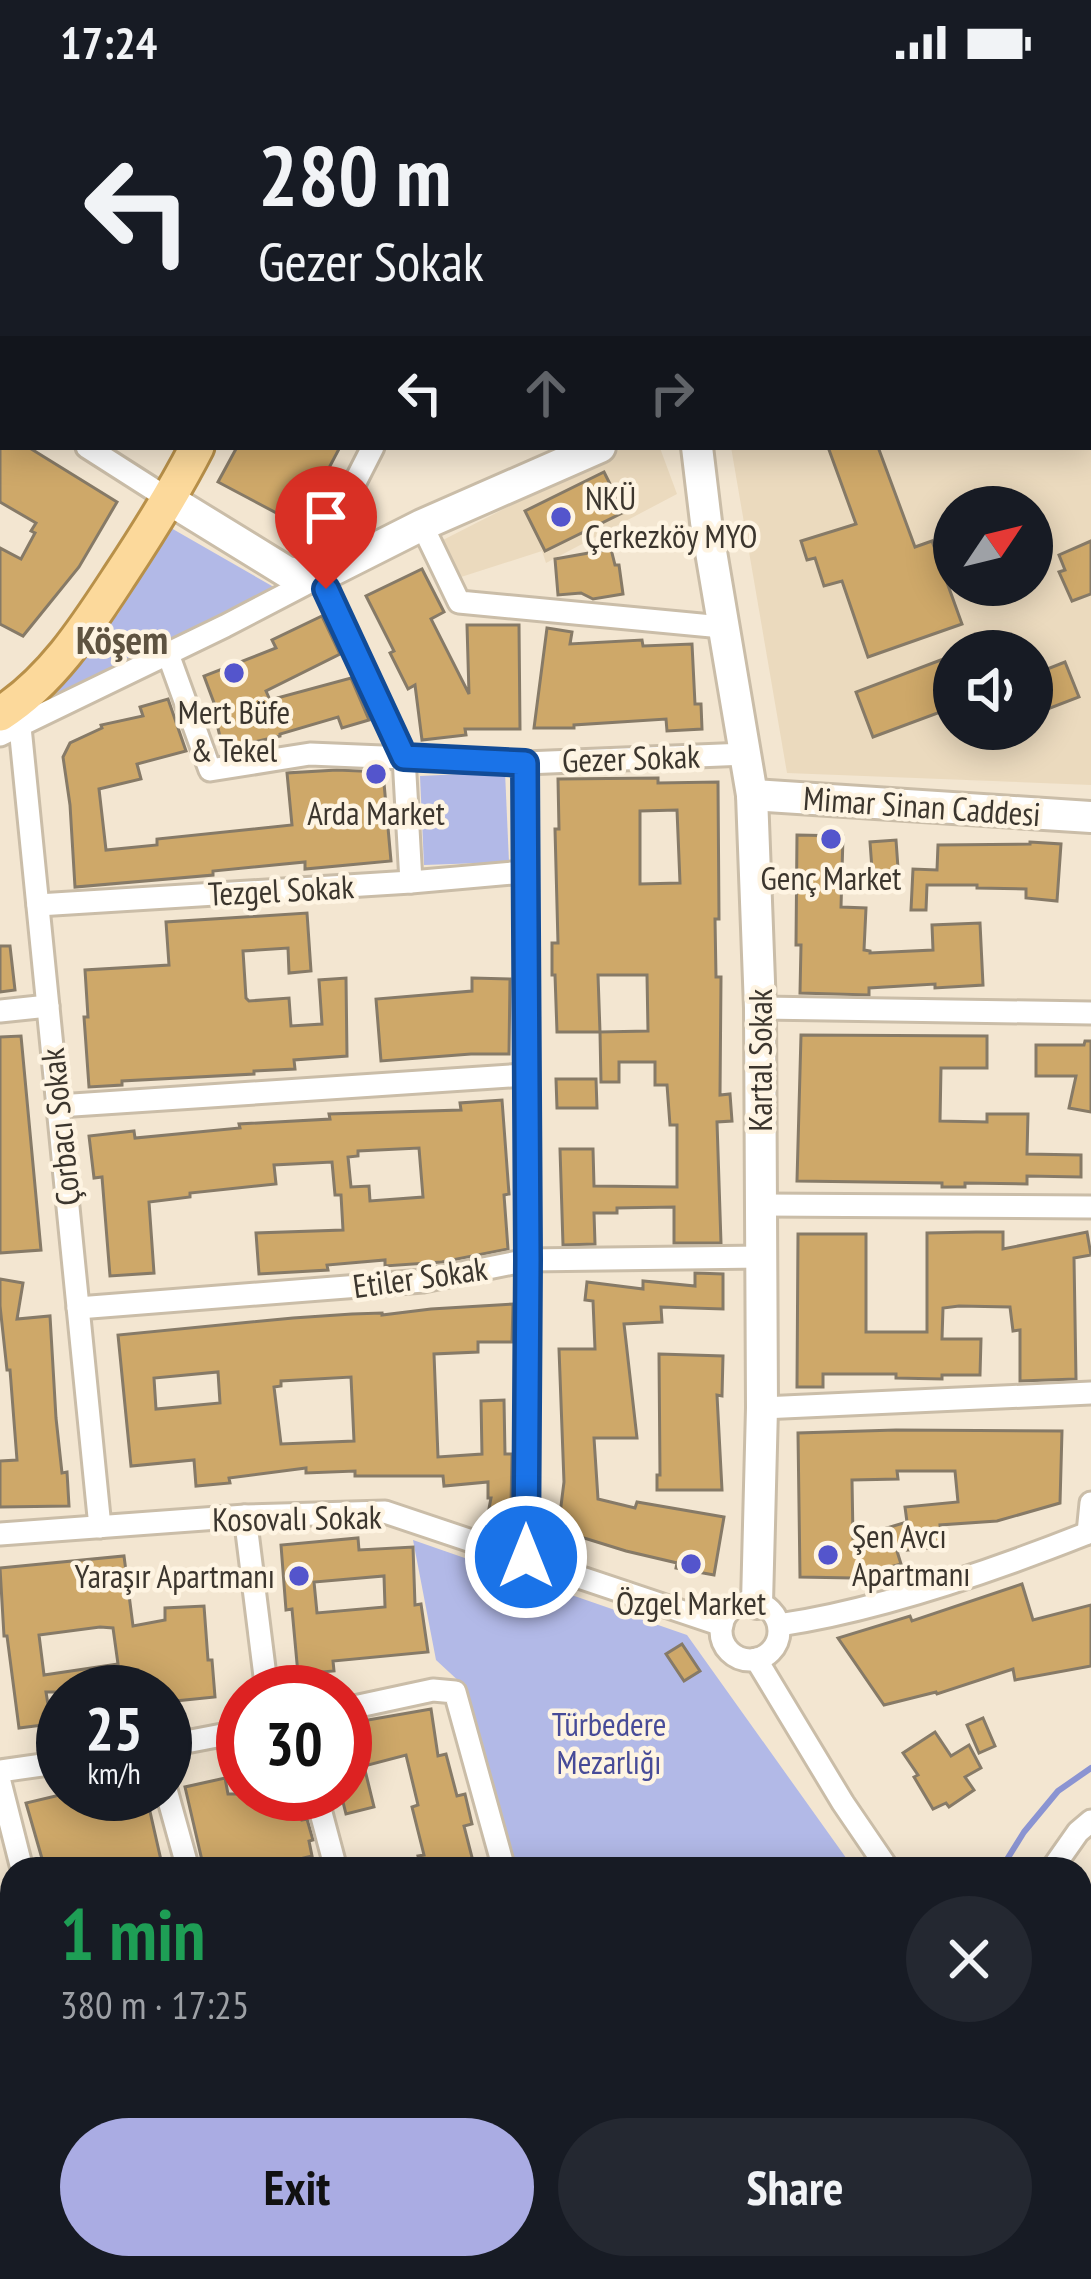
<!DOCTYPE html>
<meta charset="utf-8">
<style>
:root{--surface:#171b24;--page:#242831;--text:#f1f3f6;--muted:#9ea1a6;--accent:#aaace3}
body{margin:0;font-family:"PT Sans Narrow",sans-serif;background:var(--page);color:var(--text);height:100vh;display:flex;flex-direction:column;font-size:45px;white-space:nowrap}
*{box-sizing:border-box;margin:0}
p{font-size:39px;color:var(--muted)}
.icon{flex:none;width:66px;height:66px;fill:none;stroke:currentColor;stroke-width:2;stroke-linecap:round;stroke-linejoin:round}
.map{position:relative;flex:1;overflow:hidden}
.drawer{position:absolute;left:0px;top:1773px;width:1092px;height:423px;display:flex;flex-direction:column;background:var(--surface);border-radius:36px 36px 0 0;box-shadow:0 6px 30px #0003}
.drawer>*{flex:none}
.guide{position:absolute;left:0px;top:0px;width:1092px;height:366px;box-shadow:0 6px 30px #0003;background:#171b24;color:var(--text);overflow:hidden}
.needle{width:78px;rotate:55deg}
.tools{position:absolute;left:933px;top:402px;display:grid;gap:24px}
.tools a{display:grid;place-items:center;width:120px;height:120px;border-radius:50%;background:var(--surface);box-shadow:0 6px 30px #0003;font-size:60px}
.speed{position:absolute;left:36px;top:1581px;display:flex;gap:24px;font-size:60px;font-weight:700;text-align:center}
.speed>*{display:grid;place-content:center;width:156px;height:156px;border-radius:50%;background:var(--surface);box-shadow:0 6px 30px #0003;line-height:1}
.speed small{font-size:30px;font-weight:400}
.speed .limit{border:18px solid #d22;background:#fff;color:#111}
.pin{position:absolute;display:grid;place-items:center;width:102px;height:102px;color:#fff;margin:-123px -51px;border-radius:50% 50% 50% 0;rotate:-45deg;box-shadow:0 0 12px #0007}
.pin .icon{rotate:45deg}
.me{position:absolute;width:132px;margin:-66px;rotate:0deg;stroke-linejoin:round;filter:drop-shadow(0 0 9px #0008)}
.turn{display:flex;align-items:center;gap:42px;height:252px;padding:0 60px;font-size:54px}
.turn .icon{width:156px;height:156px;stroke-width:2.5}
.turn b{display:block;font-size:84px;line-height:102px}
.lanes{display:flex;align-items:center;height:114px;padding:0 60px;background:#0003;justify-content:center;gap:60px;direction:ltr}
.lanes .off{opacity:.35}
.round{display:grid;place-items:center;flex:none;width:126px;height:126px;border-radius:63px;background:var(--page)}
.headline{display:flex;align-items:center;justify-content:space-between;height:204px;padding:0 60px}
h1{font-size:72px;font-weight:600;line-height:90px;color:#1e9e55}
.primary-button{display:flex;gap:24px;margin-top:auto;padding:24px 60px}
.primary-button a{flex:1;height:138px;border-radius:72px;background:var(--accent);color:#111;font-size:48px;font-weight:600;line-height:138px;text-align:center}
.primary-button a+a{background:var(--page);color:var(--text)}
.status{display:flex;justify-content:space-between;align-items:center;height:84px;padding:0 60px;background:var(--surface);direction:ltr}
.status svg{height:33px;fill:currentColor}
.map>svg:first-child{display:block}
</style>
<div class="status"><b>17:24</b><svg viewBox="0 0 49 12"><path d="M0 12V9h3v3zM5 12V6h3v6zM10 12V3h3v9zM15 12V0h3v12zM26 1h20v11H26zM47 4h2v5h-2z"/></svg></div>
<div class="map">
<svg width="1091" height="2195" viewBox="0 0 1091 2195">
<rect width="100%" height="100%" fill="#f3e6d1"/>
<g fill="#ebdabe" fill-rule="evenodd">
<path d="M1091 149V701L787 689 731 363H1089ZM954 423H1032V501H954ZM954 567H1032V645H954Z"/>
<polygon points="625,363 660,364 677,410 546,479 542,467 461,493 443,456"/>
</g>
<g fill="#b2b9e7">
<polygon points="171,444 279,506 49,622 42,613 118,530"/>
<polygon points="505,688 509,778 424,781 420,692"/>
<polygon points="413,1456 687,1551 854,1785 514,1785 463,1601 436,1576"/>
<polygon points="257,2184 432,2184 439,2195 304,2195"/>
<polygon points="146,2187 217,2195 8,2195 59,2188"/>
</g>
<polygon fill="#8b94d2" points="12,2178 12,2184 257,2184 304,2195 217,2195 146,2187 59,2188 0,2195 0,2180"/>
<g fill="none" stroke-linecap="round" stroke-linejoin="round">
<g stroke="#8b94d2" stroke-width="6">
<polyline points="1001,1785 1024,1748 1058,1707 1091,1684"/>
<polyline points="748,2195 756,2184"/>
</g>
</g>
<g fill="#cea869" stroke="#867a67" stroke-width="3" fill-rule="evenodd">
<polygon points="0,363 28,363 117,418 79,483 23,552 0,540 0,464 21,475 35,449 31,447 36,439 0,418"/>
<polygon points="237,363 340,363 299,441 218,398"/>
<polygon points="828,363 878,363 915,463 932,457 962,540 868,573 842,497 824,502 815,474 807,476 801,457 856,440"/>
<polygon points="604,388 624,428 545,467 525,427"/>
<polygon points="1091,457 1091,510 1072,517 1059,488 1065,486 1059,471"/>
<polygon points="611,465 615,481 619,481 623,510 593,515 581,509 558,511 555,475"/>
<polygon points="422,485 444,528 431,535 469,610 467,541 519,541 520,645 465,645 466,651 422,656 415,601 408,605 390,569 394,567 366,512"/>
<polygon points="322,532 340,570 266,607 270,616 351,594 369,636 342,644 338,633 280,650 280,652 223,665 216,636 220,635 204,592 276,564 272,556"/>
<polygon points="547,544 572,548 570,560 642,556 643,562 692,560 695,620 701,620 702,645 667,647 666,635 574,641 574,644 534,644"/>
<polygon points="954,571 954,623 873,653 856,608"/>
<polygon points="1065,578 1079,613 1032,631 1032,591"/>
<polygon points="168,615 186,667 137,680 141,695 99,705 106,766 157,761 157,755 292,741 287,689 337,686 383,688 391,777 305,785 305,778 213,787 213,791 75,803 70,721 63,673 70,659 102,644 101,641 143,632 140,623"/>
<path d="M658 694V699L718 698 719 835H715L716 893H721L720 1011 730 1010 732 1037 717 1038 721 1159H674V1123L617 1124V1129H594L595 1160 563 1161 560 1065H593L594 1102 677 1103V1041H670L667 1001H655V978H619V998H601L600 948H557L555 891H552V859H558L555 745H559L558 695ZM677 726 680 799 640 800V727ZM598 891H647L648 947 600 948Z"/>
<polygon points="797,751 843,752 841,823 866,824 864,866 870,867 870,869 933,866 932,841 980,839 983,901 935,904 935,900 869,904 869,911 800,909 801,861 796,861"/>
<polygon points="896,756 899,798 873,799 870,758"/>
<polygon points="1030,758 1061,760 1057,817 1026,814 1026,805 977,804 977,801 927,801 926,826 911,826 913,785 937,786 938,761 1030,760"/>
<polygon points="307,829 311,887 289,889 288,864 243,867 246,914 249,917 289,914 291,942 322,940 319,896 346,894 347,972 294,976 295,985 254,987 254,990 122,997 122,1001 89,1003 84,933 88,933 85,886 169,881 166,838"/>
<polygon points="0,862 10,862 15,906 0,908"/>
<polygon points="472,894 510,895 509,970 471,970 381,977 376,915 472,907"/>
<polygon points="801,951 987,952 987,984 941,984 940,1037 987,1038 987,1030 1028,1030 1027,1070 1081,1071 1081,1093 1027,1092 1027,1100 965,1099 965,1103 942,1103 942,1099 797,1097"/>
<polygon points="21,952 41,1166 0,1169 0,953"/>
<polygon points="1085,957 1091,957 1091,1028 1069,1024 1076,992 1036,992 1036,961 1084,961"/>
<polygon points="556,995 596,995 597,1024 557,1024"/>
<path d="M502 1016 509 1110 504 1111 508 1165 442 1178 385 1182V1176L327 1181 328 1186 259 1190 256 1149 343 1146 341 1111H335L332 1078 274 1081 276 1100 190 1109V1113L149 1118 154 1189 110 1192 102 1093 94 1094 89 1052 134 1047 135 1054 240 1044 239 1040 330 1035 329 1030 461 1026 460 1019ZM419 1064 423 1113 370 1117 369 1102 351 1103 348 1073 358 1072V1067Z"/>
<polygon points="976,1148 1003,1148 1003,1165 1087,1148 1091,1171 1074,1174 1076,1295 1020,1297 1020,1246 1013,1247 1010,1223 959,1222 943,1224 942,1255 981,1255 980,1291 942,1291 942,1295 896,1294 896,1290 823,1290 823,1303 797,1303 798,1150 866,1150 866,1248 927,1248 927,1149"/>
<polygon points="695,1189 723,1190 723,1225 661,1223 662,1238 624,1240 637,1354 594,1354 598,1415 635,1424 637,1418 724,1433 714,1491 676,1484 677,1479 626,1467 558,1446 564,1398 559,1265 595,1265 593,1217 585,1216 587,1198 643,1205 643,1197 695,1202"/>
<polygon points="0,1195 23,1199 17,1235 50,1232 56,1334 62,1389 67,1388 69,1422 0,1423 0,1377 17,1376 10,1286 7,1286 0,1222"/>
<path d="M513 1220 512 1258H478V1268L434 1270 438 1373 482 1370 481 1317 504 1316 505 1370H512L511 1421 508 1439 487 1435 491 1414H488V1398L444 1402 443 1392H355V1387L306 1389V1384L229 1394 230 1399 196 1402 194 1376 131 1382 118 1251 293 1234 352 1230 382 1229V1231L431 1225ZM218 1288 220 1319 156 1325 154 1294ZM351 1293 354 1357 281 1360 274 1303 281 1302V1297Z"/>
<polygon points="659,1270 723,1272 722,1312 717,1311 722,1406 657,1406 657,1391 660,1391"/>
<path d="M896 1346 1062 1347 1060 1419 997 1437 940 1441 942 1463 897 1467 901 1480 853 1494 800 1493 798 1349ZM897 1387H955L958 1418 905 1423 907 1438 853 1454 852 1396 898 1395Z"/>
<path d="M358 1454 359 1466 413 1463 415 1521 421 1520 428 1568 333 1577 334 1587 298 1590 292 1525 286 1526 281 1461ZM384 1492 385 1523 317 1529 314 1498Z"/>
<path d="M124 1472 133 1542 165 1536V1524L204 1522 208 1576H212L215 1613 165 1618V1608H46L51 1640 19 1644 7 1552H4L0 1484ZM100 1543 113 1544 118 1580 44 1591 39 1551Z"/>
<polygon points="1022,1500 1033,1536 1091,1521 1091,1582 1015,1596 1013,1585 937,1610 936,1608 884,1621 838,1554 910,1532 912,1537"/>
<polygon points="682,1560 700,1587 684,1597 666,1570"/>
<polygon points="431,1625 438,1672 446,1670 457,1712 465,1710 472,1740 464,1742 475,1785 422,1785 418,1772 424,1771 412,1723 418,1721 406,1671 364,1682 374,1723 346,1730 341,1710 345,1710 345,1640"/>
<polygon points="983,1634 995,1662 979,1669 967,1641"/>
<polygon points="935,1648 951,1672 969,1661 981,1684 965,1693 974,1706 949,1723 946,1719 933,1725 914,1693 918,1691 903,1669"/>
<polygon points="225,1694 228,1710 297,1710 302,1736 307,1735 313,1756 309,1757 312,1772 259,1785 204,1785 185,1703"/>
<polygon points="64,1710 146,1710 163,1785 45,1785 26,1719"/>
</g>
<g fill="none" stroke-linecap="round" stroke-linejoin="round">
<defs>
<g id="street">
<polyline points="197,0 203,3"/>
<polyline points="942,0 944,3"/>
<polyline points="111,3 112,0"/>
<polyline points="591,3 593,0"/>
<polyline points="1089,62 1091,61"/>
<polyline points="0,152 3,154"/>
<polyline points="0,203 3,198"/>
<polyline points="0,308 3,309"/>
<polyline points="87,363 170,416"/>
<polyline points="422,441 459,518 722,543"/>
<polyline points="317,494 326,505 404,673 411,798"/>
<polyline points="317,494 319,469 373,363"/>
<polyline points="168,570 210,686 310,670 525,679 746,670"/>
<polyline points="20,643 100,1443"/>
<polyline points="0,651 225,542 317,494"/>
<polyline points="525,679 528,1176 526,1473"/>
<polyline points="38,821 411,798 524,788"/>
<polyline points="760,924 1091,929"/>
<polyline points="0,927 48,922"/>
<polyline points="58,1022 525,991"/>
<polyline points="760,1121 1091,1123"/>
<polyline points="78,1224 423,1197 528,1176 762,1173"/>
<polyline points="762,1324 1091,1309"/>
<polyline points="245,1432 267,1608"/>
<polyline points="1088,1449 1091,1419"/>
<polyline points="0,1450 245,1432 385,1428 722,1541"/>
<circle cx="750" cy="1547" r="29"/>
<path d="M779 1541C880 1526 992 1487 1088 1449"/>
<polyline points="756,1575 843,1719 888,1785"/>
<polyline points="345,1625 433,1606 455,1608 504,1785"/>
<polyline points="165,1662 243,1647"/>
<polyline points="0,1687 63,1678"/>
<polyline points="0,1698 22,1785"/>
<polyline points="165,1702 188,1785"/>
<polyline points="316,1710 336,1785"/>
<polyline points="1052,1785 1078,1748 1091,1737"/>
<polyline points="0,1891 12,1887"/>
<polyline points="1080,1893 1091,1901"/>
<polyline points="449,2184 454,2195"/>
<polyline points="1077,2184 1081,2195"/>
</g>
<g id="secondary">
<polyline points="618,0 619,3"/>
<polyline points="1089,102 1091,101"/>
<polyline points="1089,129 1091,128"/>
<polyline points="697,363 706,438 752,711 760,924 762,1324 757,1519"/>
<polyline points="170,416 287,488 317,494 422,441 600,363"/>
<polyline points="752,711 1091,733"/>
</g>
<g id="primary">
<polyline points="382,3 384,0"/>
<path d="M0 630C53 596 87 542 121 490 148 449 174 408 197 363"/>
</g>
</defs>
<use href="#street" stroke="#cabda8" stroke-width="27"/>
<use href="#secondary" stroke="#cabda8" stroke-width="36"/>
<use href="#primary" stroke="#b89049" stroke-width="39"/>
<use href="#street" stroke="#fff" stroke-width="21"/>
<use href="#secondary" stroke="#fff" stroke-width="30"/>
<use href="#primary" stroke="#fcd99b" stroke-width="33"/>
</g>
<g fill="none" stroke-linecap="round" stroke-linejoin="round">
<defs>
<polyline id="route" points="326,505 404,673 525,679 528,1176 526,1473"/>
</defs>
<use href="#route" stroke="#114b97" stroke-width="30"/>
<use href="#route" stroke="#1a73e8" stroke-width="21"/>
</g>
<g fill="#5455cc" stroke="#fef4e2" stroke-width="4.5">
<circle cx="561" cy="433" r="12"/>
<circle cx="234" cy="589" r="12"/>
<circle cx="376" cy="690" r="12"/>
<circle cx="831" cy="755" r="12"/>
<circle cx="828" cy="1471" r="12"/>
<circle cx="691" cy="1480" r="12"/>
<circle cx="299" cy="1492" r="12"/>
</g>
<g text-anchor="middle" stroke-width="9" stroke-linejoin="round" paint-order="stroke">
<g font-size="33" fill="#3c362e" stroke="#fef4e2">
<text x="585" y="426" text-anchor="start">NKÜ<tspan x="585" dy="38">Çerkezköy MYO</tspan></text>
<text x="234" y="640">Mert Büfe<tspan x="234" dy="38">&amp; Tekel</tspan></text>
<text x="376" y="741">Arda Market</text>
<text x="831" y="806">Genç Market</text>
<text x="852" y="1464" text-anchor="start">Şen Avcı<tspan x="852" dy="38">Apartmanı</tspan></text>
<text x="275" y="1504" text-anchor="end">Yaraşır Apartmanı</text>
<text x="691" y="1531">Özgel Market</text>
</g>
<g font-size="33" fill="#3c362e" stroke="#fef4e2">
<text transform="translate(631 674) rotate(-2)" y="12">Gezer Sokak</text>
<text transform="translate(922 722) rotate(4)" y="12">Mimar Sinan Caddesi</text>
<text transform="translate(281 806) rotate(-3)" y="12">Tezgel Sokak</text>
<text transform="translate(760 976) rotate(-90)" y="12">Kartal Sokak</text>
<text transform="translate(60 1043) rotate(-96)" y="12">Çorbacı Sokak</text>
<text transform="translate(420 1193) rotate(-8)" y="12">Etiler Sokak</text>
<text transform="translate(297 1434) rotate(-1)" y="12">Kosovalı Sokak</text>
</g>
<g font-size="33" fill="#474b98" stroke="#fef4e2">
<text x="609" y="1652">Türbedere<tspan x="609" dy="38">Mezarlığı</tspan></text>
</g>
<g font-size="39" font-weight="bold" fill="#5e5341" stroke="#fef4e2">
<text x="122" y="570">Köşem</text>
</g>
</g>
</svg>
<div class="tools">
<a><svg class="needle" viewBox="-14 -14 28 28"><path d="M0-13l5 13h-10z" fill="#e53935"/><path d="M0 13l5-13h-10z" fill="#9ea1a6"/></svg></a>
<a><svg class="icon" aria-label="sound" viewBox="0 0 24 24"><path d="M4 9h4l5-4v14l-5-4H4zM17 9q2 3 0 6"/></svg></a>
</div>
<div class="speed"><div>25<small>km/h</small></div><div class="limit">30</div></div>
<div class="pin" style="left:326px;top:505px;background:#d93025"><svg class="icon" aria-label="arrive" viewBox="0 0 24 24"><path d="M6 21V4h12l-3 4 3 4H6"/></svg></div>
<svg class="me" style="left:526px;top:1473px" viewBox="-20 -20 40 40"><circle r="17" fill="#1a73e8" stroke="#fff" stroke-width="3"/><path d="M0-11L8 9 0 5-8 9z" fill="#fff"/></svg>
<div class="guide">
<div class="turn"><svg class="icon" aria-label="left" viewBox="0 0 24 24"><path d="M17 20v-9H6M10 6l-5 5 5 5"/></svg><div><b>280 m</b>Gezer Sokak</div></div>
<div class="lanes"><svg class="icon" aria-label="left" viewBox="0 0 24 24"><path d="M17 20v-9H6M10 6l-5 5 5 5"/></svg><svg class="icon off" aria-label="ahead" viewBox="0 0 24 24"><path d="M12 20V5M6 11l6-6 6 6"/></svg><svg class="icon off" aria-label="right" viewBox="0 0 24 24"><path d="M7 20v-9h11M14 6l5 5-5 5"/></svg></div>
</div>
<section class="drawer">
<div class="headline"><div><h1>1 min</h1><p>380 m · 17:25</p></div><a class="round"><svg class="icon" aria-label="close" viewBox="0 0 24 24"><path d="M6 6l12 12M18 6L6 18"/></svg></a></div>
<div class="primary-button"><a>Exit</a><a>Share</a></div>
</section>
</div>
